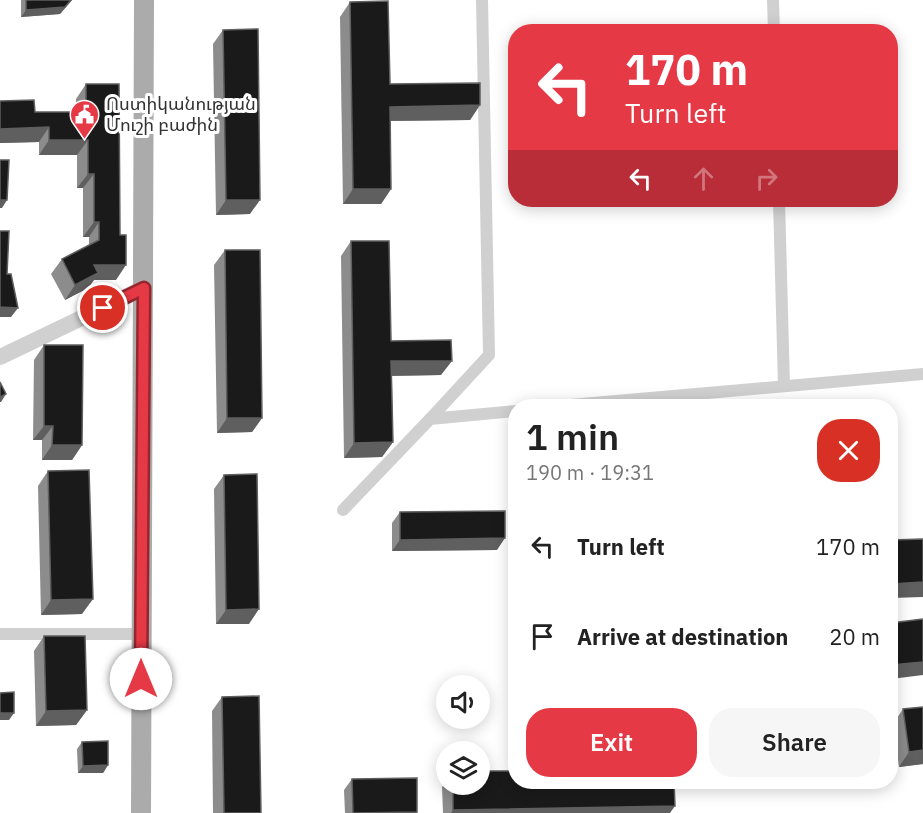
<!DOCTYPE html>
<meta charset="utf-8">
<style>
:root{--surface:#fff;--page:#f6f6f6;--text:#222;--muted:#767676;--accent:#e63946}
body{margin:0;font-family:"IBM Plex Sans","Noto Sans Armenian",sans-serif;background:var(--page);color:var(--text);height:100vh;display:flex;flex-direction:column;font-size:22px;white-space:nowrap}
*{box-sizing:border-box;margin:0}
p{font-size:20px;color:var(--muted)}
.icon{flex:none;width:33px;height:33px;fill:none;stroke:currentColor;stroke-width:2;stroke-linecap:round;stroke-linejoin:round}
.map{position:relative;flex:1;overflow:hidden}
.sheet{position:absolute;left:508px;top:399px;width:390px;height:390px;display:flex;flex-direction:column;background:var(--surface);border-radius:24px;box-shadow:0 3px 15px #0003}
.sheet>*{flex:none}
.hud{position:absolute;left:508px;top:24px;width:390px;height:183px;border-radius:24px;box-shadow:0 3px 15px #0003;background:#e63946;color:#fff;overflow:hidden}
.fabs{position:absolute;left:436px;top:675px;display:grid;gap:12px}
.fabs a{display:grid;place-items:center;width:54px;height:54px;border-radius:50%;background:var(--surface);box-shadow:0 3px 15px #0003;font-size:30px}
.pin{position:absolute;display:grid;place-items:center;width:51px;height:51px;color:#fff;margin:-26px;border:3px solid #fff;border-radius:50%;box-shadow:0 2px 6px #0007}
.me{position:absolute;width:66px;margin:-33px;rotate:0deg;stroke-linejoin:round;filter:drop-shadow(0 0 4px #0008)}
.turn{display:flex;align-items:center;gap:21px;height:126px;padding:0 18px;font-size:27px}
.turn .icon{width:78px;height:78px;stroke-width:2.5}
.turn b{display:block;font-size:42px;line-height:51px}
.lanes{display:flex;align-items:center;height:57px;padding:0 18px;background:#0003;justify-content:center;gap:30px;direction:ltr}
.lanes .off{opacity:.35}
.round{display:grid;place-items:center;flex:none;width:63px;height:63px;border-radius:24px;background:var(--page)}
.headline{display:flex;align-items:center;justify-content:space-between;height:102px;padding:0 18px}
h1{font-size:36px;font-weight:600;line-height:45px}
.action{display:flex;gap:12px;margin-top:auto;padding:12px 18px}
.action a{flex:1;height:69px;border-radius:24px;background:var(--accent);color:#fff;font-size:24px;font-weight:600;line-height:69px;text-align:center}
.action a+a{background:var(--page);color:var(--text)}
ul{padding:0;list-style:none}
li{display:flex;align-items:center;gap:18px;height:90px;padding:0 18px}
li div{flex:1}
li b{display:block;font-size:22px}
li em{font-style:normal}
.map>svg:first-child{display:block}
</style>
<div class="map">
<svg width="923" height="813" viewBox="0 0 923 813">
<rect width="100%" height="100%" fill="#fff"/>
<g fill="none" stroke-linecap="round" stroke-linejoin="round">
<g stroke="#d0d0d0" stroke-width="12">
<polyline points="773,0 774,32"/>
<polyline points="779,200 784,386"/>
<polyline points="559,406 923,374"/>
<polyline points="430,419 489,355 482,0"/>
<polyline points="343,510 430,419 516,411"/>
<polyline points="0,634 141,634"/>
</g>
<polyline stroke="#d0d0d0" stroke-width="16" points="0,357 144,288"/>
<polyline stroke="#ababab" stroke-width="20" points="141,813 144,0"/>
</g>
<g fill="#8c8c8c">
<polygon points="21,0 72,0 60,14 21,17"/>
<polygon points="350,2 390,84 480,105 470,120 390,121 391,189 381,204 343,204 340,17"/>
<polygon points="223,30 250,214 216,215 213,44"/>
<polygon points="86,84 116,280 94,280 88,288 65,300 51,274 62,259 89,246 89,237 83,237 83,188 77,188 77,155 39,155 39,142 0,143 0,101 35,112 76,112 76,99"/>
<polygon points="351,241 391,341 441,375 392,376 393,442 382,457 344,458 341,256"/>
<polygon points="225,250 262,418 252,432 217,433 214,265"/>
<polygon points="44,345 82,445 72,460 42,460 42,440 33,440 34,360"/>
<polygon points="48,471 82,614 41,615 38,486"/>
<polygon points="224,475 249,624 216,624 214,489"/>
<polygon points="400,512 497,550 392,551 392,523"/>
<polygon points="44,636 87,710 76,725 36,726 34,651"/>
<polygon points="222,697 261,813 213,813 212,711"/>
<polygon points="903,709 923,764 899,767 893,724"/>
<polygon points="82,742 108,765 103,773 78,773 77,749"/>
<polygon points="352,779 417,812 416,813 345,813 344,790"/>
<polygon points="447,780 447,784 480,784 670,813 443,813 442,787"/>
</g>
<g fill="#5f5f5f">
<polygon points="72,0 60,14 21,17 26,10"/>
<polygon points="480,105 470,120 380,121 390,107"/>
<polygon points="49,127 39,142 0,143 0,129"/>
<polygon points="49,140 88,140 77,155 39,155"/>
<polygon points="88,174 94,174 83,188 77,188"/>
<polygon points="353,189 391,189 381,204 343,204"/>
<polygon points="0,200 7,200 2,208 0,208"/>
<polygon points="226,200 260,200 250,214 216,215"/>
<polygon points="94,222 99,222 89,237 83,237"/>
<polygon points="94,265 126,265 116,280 94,280 88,288 65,300 75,285"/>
<polygon points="0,307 18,308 11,317 0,317"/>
<polygon points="391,361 452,361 441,375 381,376"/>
<polygon points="6,394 1,402 0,402 0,397"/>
<polygon points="227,418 262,418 252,432 217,433"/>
<polygon points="44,426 53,426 42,440 33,440"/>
<polygon points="393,442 382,457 344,458 354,443"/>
<polygon points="52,445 82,445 72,460 42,460"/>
<polygon points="505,538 497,550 392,551 400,540"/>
<polygon points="923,582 923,597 891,598 891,584"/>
<polygon points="93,599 82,614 41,615 51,600"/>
<polygon points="259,609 249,624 216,624 226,610"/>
<polygon points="923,662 923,675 891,679 891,665"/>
<polygon points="87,710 76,725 36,726 46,711"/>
<polygon points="0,713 14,713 9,720 0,720"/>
<polygon points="923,750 923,764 899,767 909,752"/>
<polygon points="108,765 103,773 78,773 83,766"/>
<polygon points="675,806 670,813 451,813 453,810"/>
<polygon points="417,812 416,813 353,813"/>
</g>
<g fill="#1a1a1a" stroke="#5f5f5f" stroke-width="1.5">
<polygon points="26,0 71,0 65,7 26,10"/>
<polygon points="388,1 390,84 480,83 480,105 390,107 391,189 353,189 350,2"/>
<polygon points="258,29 260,200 226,200 223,30"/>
<polygon points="86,84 119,84 120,235 126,235 126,265 94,265 98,273 75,285 62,259 99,240 99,222 94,222 94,174 88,174 88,140 49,140 49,127 0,129 0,101 34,100 35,112 86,112"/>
<polygon points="0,160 9,160 7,200 0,200"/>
<polygon points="0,231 9,231 7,274 11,274 18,308 0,307"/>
<polygon points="351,241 389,241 391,341 451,340 452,361 391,361 393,442 354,443"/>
<polygon points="225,250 260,250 262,418 227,418"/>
<polygon points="44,345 83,345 82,445 52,445 53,426 44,426"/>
<polygon points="0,382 6,394 0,397"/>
<polygon points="89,470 93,599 51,600 48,471"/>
<polygon points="257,474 259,609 226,610 224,475"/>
<polygon points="505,511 505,538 400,540 400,512"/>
<polygon points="923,539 923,582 891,584 891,540"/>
<polygon points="923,619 923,662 891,665 891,623"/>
<polygon points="44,636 85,636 87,710 46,711"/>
<polygon points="14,692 14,713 0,713 0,693"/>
<polygon points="259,696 261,813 224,813 222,697"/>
<polygon points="923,707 923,750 909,752 903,709"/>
<polygon points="108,741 108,765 83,766 82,742"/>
<polygon points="480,771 516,771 516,782 674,782 675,806 453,810 453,784 480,784"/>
<polygon points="417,778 417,812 353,813 352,779"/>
</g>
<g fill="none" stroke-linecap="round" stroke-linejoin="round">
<defs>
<polyline id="route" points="103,308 144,288 141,679"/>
</defs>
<use href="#route" stroke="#96252e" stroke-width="15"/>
<use href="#route" stroke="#e63946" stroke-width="10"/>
</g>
<defs>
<symbol id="civic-pin" viewBox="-11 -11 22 30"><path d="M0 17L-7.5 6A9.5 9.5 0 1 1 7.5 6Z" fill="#e63946" stroke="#fff"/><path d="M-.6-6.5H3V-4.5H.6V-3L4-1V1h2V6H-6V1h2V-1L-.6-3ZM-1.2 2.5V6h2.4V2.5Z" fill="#fff"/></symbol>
</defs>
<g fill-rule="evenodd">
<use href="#civic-pin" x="68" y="98" width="33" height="45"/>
</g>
<g text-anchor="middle" stroke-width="6" stroke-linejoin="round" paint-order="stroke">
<g font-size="18" fill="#333" stroke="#fff" text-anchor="start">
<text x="106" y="110">Ոստիկանության<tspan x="106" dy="21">Մուշի բաժին</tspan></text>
</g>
</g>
</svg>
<div class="fabs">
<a><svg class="icon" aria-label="sound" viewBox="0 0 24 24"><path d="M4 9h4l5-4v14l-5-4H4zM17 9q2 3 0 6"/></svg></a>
<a><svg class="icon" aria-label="layers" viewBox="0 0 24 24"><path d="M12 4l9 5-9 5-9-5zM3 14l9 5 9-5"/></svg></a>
</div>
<div class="pin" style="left:103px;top:308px;background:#d93025"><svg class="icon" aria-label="arrive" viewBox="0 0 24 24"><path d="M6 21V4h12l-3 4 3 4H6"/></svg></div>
<svg class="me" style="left:141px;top:679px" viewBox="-20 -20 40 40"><circle r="19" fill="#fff"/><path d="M0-13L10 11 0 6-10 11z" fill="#e63946"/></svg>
<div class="hud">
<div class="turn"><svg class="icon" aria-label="left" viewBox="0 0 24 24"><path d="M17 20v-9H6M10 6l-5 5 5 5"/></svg><div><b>170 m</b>Turn left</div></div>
<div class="lanes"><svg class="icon" aria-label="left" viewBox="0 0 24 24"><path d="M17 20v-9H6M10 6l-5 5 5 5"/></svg><svg class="icon off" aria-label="ahead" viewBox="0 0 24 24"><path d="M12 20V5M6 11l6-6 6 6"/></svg><svg class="icon off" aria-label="right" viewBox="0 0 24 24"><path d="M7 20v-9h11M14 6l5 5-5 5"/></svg></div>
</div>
<section class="sheet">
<div class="headline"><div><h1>1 min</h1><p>190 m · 19:31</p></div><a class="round" style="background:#d93025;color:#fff"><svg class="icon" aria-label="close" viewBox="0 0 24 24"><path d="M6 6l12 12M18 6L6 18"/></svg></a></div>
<ul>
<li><svg class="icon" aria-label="left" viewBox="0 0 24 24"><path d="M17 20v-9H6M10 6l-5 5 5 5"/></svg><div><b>Turn left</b></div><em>170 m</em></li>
<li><svg class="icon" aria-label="arrive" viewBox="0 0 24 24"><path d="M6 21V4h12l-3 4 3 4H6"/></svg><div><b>Arrive at destination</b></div><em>20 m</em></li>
</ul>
<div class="action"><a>Exit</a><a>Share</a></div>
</section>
</div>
